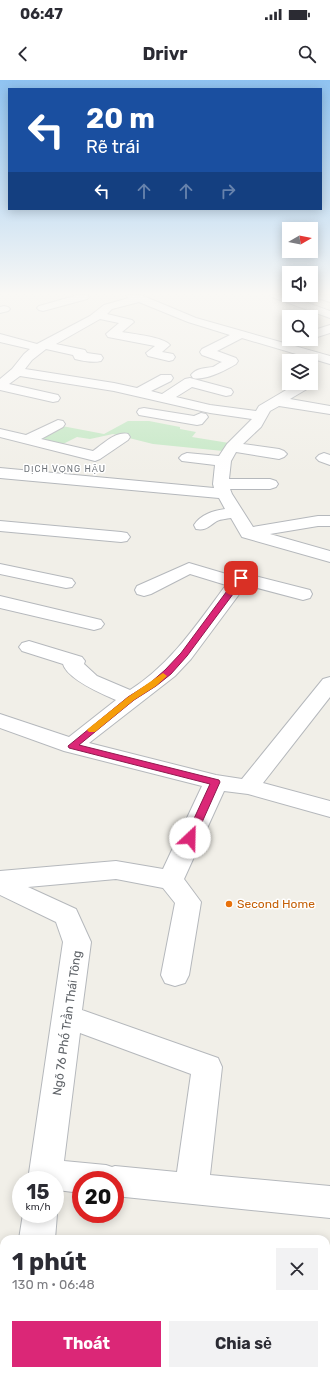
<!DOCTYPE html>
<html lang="vi">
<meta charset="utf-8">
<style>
:root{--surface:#fff;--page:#f2f2f3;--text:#2b2b33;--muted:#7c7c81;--accent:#db2777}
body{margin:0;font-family:Rubik,sans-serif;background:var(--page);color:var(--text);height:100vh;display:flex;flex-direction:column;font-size:15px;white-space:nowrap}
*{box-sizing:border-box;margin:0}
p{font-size:13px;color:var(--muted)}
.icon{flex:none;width:22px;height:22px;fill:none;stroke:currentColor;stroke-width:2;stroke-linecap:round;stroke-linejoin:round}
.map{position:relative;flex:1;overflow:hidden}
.drawer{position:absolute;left:0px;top:1155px;width:330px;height:140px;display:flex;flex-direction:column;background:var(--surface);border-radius:12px 12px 0 0;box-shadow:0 2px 10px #0003}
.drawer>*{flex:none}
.hud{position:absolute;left:8px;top:8px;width:314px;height:122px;border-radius:0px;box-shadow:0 2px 10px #0003;background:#1a4fa0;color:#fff;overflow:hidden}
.needle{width:26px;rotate:81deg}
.controls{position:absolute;left:282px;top:142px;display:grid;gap:8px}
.controls a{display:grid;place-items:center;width:36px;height:36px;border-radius:0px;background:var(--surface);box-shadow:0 2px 10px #0003;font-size:20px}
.speed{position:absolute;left:12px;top:1091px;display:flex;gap:8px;font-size:20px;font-weight:700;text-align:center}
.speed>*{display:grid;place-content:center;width:52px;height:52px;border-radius:50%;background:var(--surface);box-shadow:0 2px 10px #0003;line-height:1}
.speed small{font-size:10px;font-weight:400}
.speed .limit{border:6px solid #d22;background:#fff;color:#111}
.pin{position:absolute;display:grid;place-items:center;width:34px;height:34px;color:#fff;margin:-17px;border-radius:8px;box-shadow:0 2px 6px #0006}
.me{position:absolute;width:44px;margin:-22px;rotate:24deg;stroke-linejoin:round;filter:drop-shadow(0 0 3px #0008)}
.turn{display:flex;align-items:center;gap:14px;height:84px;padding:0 12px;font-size:18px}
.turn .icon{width:52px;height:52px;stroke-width:2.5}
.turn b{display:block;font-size:28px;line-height:34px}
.lanes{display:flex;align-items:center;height:38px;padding:0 12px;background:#0003;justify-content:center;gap:20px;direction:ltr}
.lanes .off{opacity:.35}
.round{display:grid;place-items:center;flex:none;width:42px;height:42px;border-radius:0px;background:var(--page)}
.headline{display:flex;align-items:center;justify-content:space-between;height:68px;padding:0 12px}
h1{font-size:24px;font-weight:700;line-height:30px}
.action{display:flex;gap:8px;margin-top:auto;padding:8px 12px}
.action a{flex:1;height:46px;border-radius:0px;background:var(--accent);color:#fff;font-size:16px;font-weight:700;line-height:46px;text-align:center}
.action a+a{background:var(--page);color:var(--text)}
.status{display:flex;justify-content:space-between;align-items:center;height:28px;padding:0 20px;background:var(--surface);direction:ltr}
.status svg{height:11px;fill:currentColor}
header{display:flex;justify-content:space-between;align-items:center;height:52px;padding:0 12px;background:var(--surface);font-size:18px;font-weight:700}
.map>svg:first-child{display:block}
</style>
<div class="status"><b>06:47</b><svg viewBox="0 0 49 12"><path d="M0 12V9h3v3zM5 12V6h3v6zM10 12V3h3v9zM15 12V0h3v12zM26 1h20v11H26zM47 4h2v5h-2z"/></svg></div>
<header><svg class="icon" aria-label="back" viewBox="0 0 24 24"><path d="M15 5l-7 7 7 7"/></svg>Drivr<svg class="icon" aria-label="search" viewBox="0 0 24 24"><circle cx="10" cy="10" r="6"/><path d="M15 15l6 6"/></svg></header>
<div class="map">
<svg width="330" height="1295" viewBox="0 0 330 1295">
<rect width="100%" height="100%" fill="#f1efe8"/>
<polygon fill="#c5e8c5" points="128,341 149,341 180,347 180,349 196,352 192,357 229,363 223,371 153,364 113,354 90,359 77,357 59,366 32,359 62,346 104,354"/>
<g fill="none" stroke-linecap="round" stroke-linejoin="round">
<defs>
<g id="minor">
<polygon points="78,215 87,215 89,217 87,219 43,231 39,230 37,228 39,226"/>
<path d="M126 215H141L196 238 330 276V284L242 258 217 271 236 278 238 281 236 284C226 290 205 301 193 298L191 295C196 288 206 288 213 287 215 286 219 283 222 282L202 275 200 272 202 269 230 255 188 242 139 222 112 229 107 234 132 240 134 242 122 252C133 254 164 257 170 265L162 272 173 274 175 277 173 280 169 281 148 276 146 273 155 266 108 257 106 254 119 243 100 239 56 264 85 270 87 273 101 275 103 278 101 281C93 283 83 281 75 279L73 275 46 269 32 280 25 289 114 303 137 308 161 295H171L173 298 171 301 151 311 162 314 185 299 190 298 231 309 233 312 231 315 226 316 192 307 176 317 210 325 256 331 259 326 298 303H311L312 300 314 303 312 306 290 319 330 326V334L279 326 270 331 261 347 243 364 279 369 284 371 287 374 284 377 279 379 236 372 231 381 229 399H270L276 401 278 404 276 407 270 409H230L232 414 253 447 318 436H330V446H318L270 454 330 471V482L242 457 231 438C226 439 221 439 217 441 209 446 206 451 196 449L194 445C201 434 213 431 225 429L219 418 0 398V388L214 408 213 404 215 385 182 381 179 378 182 375 187 373 219 376 227 364 252 339 210 333 114 311 20 296 9 304 58 315 60 318 58 321 53 322 0 310V299L12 289 24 274 30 269 0 262V254L37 264 90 236 104 225 129 218Z"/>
<polygon points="270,215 286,215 330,231 330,238 272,217"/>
<polygon points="313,215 330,215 330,222 315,217"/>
<polygon points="4,226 8,227 10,229 8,231 0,233 0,227"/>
<polygon points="330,245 330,253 311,259 311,251"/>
<polygon points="144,328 194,336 201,333 206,334 208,337 202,344 197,345 139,335 137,332 139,329"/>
<path d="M58 340 63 341 65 344 63 347 41 359 93 371C103 364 116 351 128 354L130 357 128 360 100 379 95 381 0 357V349L26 355Z"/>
<polygon points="324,373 330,375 330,385 319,381 316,378 319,375"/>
<polygon points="0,441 121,452 127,453 130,457 127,461 121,462 0,451"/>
<path d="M189 483 233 496 241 493 247 494 310 510 312 514 310 518 303 520 246 505 191 579 175 596 89 663 216 695 242 699 323 599 330 597V617L263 703 330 721V737L248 714 224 711 184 799 201 822 189 895 185 903 175 906 165 903 161 895 175 823 163 808 116 799 28 807 76 829 91 862 82 930 218 978 222 987 210 1095 330 1106V1138L115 1116V1100H81V1113L57 1110 55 1112V1100H28L63 862 56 842 0 815V791L116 781 163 789 202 706 64 671 0 648V634L69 657 116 620C102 614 67 599 63 584L22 571 19 567 22 563 29 561 82 577 85 581 84 584 97 596 130 610C171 584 197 544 226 505L190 494 151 514 144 516 137 514 135 510 137 506ZM80 953 191 994 177 1092 115 1086 112 1087 106 1085 64 1081Z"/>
<polygon points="0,484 72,499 75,503 72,507 66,508 0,494"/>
<polygon points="0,516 101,540 104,544 101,548 94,550 0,528"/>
<polygon points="55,1129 57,1134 55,1159 19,1159 23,1134 55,1134"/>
<polygon points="4,1278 4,1291 37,1291 36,1295 0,1295 0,1288"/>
</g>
</defs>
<use href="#minor" stroke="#b5b8bc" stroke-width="2"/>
<use href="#minor" fill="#fff" fill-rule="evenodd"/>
</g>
<linearGradient id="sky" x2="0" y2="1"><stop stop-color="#8fc3f1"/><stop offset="0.54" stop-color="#f9f8f5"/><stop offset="1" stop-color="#f9f8f5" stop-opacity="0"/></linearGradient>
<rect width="330" height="396" fill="url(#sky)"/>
<polygon fill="#db2777" stroke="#8e194d" points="238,496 244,496 245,498 187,576 171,594 156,606 134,620 79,665 219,700 220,702 195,758 190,761 185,758 210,704 69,668 68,666 128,617 150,603 165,590 181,573"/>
<polygon fill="#f59e0b" points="163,593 167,596 156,606 134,620 95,652 89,652 87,650 89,648 128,617"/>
<circle fill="#e8710a" stroke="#fff" stroke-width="1.5" cx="229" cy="824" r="4"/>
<g text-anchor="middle" stroke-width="3" stroke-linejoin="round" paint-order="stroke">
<g font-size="9" letter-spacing="1" fill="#70757a" stroke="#fff">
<text x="65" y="392">DỊCH VỌNG HẬU</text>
</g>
<g font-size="12" fill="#c56008" stroke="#fff" text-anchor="start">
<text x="237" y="828">Second Home</text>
</g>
<g font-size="12" fill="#5f6368" stroke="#fff">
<text transform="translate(67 943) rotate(-82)" y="4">Ngõ 76 Phố Trần Thái Tông</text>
</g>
</g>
</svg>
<div class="controls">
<a><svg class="needle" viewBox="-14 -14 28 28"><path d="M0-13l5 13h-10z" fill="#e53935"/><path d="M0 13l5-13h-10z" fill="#7c7c81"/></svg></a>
<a><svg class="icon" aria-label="sound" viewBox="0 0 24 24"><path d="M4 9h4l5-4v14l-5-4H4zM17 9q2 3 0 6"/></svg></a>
<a><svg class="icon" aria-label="search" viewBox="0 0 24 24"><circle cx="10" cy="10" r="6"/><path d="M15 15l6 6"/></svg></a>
<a><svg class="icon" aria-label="layers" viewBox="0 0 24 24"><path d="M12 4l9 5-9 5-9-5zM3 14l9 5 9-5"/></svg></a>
</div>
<div class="speed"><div>15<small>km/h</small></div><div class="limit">20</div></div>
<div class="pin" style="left:241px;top:498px;background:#d93025"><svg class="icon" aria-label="arrive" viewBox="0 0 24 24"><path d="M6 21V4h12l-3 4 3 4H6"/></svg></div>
<svg class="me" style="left:190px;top:758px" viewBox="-20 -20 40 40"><circle r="19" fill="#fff"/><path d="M0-13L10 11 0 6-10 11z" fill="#db2777"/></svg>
<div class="hud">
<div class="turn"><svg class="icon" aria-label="left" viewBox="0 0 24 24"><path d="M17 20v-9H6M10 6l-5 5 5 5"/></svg><div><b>20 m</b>Rẽ trái</div></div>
<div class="lanes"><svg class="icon" aria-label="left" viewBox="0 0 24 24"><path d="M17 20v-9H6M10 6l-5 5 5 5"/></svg><svg class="icon off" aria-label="ahead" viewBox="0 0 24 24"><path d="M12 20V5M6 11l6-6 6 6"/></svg><svg class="icon off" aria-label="ahead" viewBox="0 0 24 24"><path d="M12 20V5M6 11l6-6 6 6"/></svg><svg class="icon off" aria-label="right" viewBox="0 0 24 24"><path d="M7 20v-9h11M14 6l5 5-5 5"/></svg></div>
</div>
<section class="drawer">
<div class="headline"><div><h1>1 phút</h1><p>130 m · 06:48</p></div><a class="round"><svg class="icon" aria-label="close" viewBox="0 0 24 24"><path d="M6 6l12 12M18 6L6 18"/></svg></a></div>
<div class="action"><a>Thoát</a><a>Chia sẻ</a></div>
</section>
</div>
